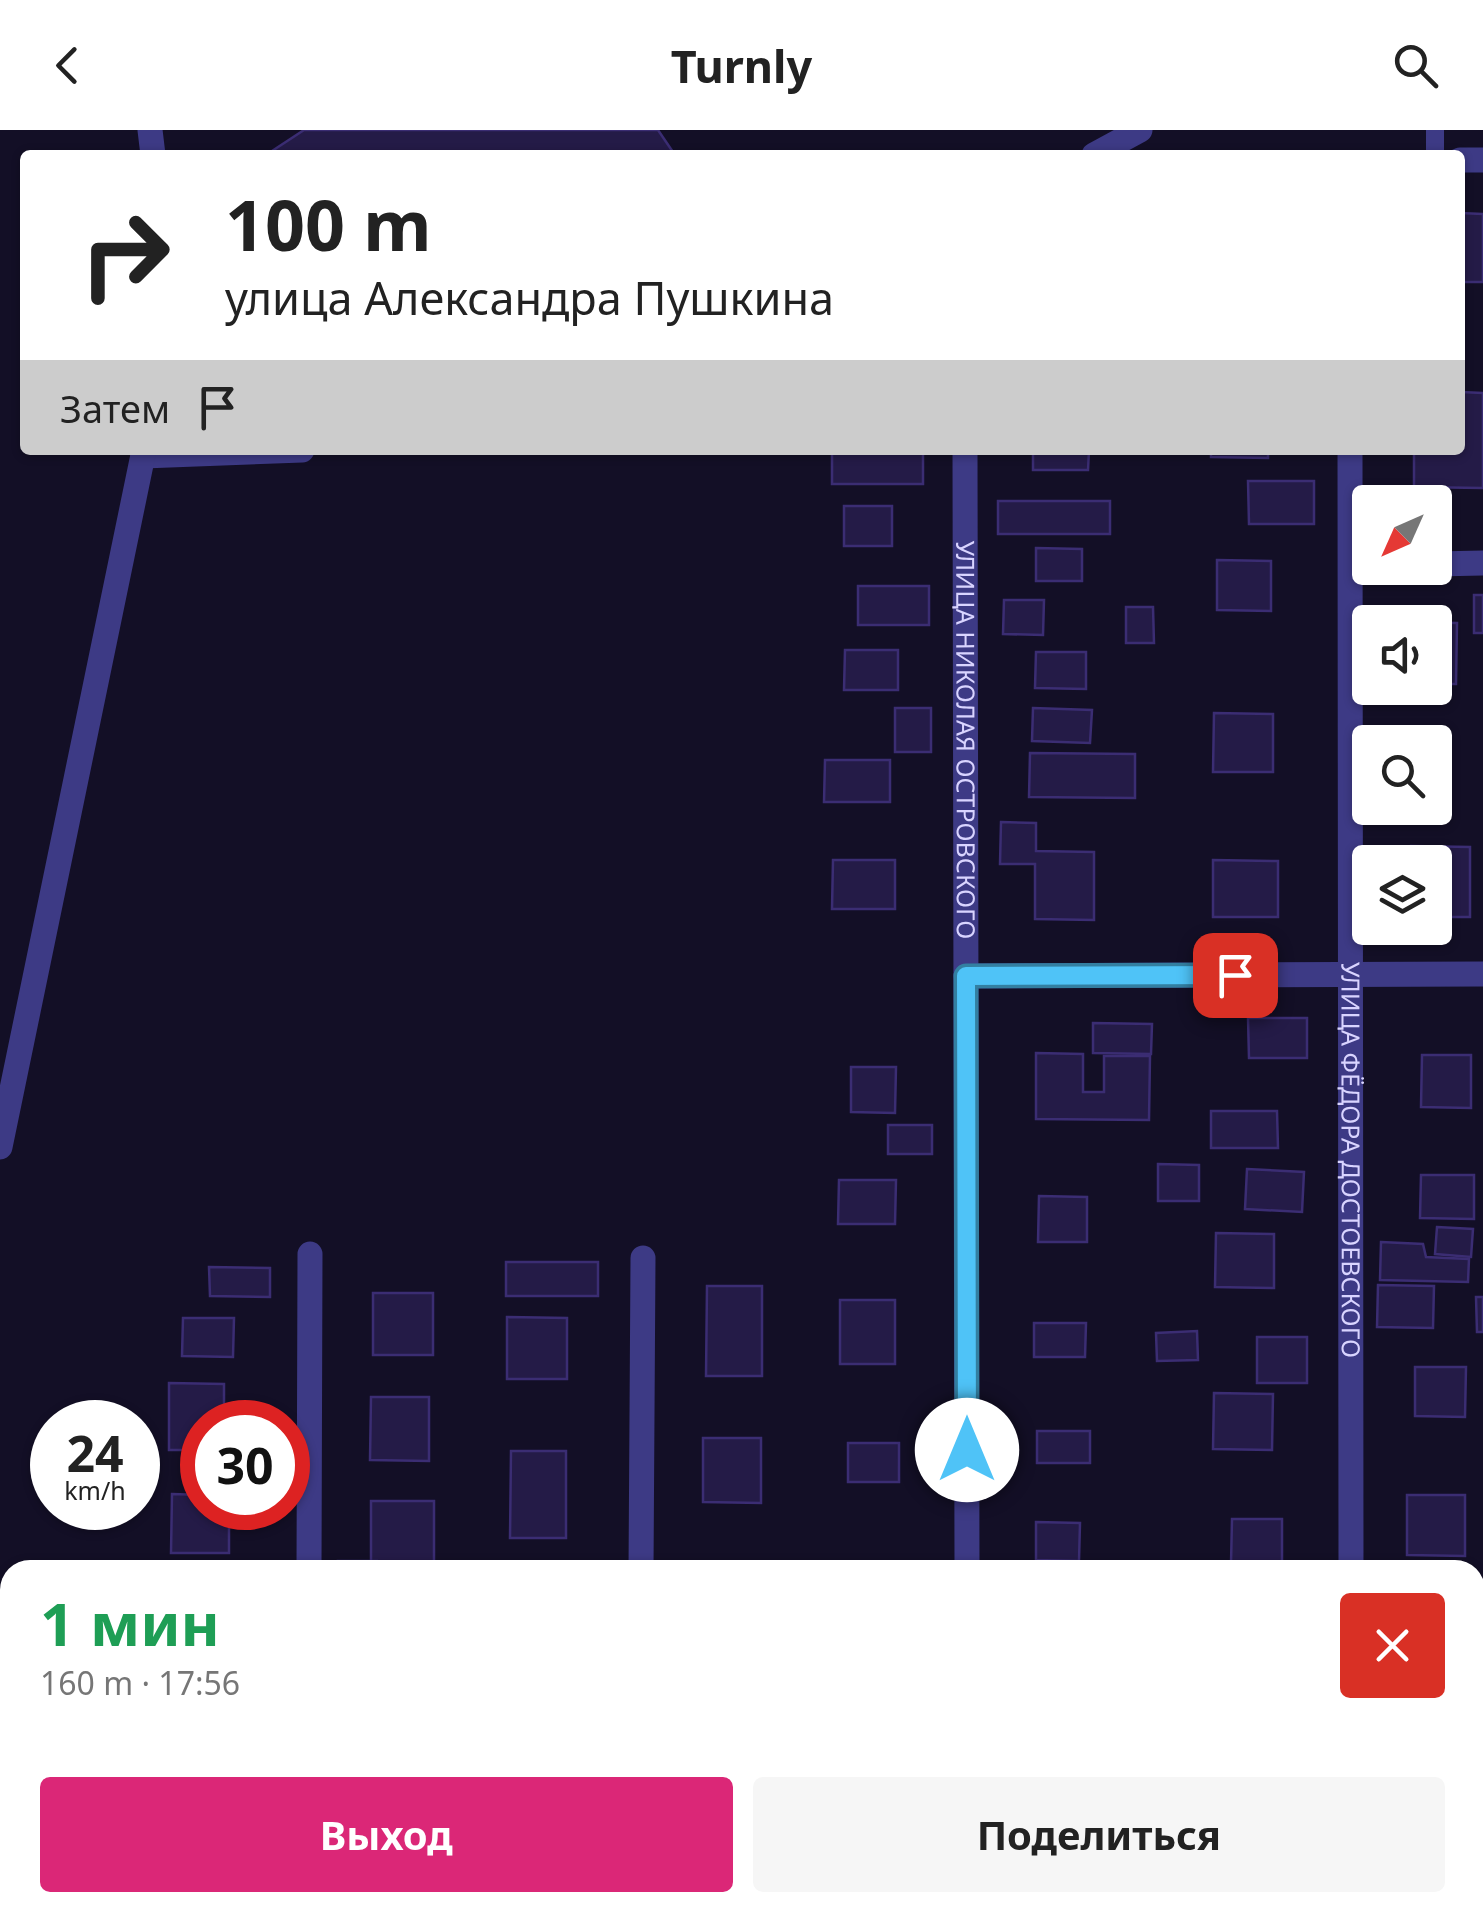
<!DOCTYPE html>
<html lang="ru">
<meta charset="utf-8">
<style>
:root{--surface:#fff;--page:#f6f6f6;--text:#222;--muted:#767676;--accent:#db2777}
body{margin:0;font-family:"Noto Sans",sans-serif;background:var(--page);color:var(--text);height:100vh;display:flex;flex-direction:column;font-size:38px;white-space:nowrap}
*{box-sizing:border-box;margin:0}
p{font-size:32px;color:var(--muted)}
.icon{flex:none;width:55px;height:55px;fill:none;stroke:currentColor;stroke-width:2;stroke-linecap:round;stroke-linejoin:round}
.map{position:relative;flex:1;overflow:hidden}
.drawer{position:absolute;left:0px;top:1430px;width:1485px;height:352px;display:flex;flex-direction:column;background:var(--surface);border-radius:30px 30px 0 0;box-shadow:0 2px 8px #0004}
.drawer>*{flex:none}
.top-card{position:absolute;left:20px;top:20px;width:1445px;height:305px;border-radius:10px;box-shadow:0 2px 8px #0004;background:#fff;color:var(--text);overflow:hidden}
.needle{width:65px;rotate:225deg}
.tools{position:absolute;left:1352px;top:355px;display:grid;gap:20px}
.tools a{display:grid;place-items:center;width:100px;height:100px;border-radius:10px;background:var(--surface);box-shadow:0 2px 8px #0004;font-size:50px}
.speed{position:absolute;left:30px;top:1270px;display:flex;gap:20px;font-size:50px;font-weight:700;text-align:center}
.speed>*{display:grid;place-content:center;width:130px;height:130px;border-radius:50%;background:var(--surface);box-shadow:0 2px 8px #0004;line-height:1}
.speed small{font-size:25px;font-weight:400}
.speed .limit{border:15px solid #d22;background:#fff;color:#111}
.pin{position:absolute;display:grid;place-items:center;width:85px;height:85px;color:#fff;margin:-42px;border-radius:20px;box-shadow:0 5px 15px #0006}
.me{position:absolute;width:110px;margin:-55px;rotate:0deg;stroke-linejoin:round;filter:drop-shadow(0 0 8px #0008)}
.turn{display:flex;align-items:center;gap:35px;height:210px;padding:0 40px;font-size:45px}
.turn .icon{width:130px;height:130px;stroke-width:2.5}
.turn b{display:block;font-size:70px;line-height:85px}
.then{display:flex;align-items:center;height:95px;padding:0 40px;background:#0003;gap:20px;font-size:38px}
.round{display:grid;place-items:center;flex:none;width:105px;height:105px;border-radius:10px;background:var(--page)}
.overview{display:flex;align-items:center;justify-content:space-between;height:170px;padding:0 40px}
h1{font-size:60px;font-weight:700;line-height:75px;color:#1e9e55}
.primary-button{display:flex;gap:20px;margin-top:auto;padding:20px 40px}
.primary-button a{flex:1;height:115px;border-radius:10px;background:var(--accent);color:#fff;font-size:40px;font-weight:700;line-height:115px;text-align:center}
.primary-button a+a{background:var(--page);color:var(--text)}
header{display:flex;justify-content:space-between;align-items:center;height:130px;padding:0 40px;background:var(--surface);font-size:45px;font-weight:700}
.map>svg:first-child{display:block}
</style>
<header><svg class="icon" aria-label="back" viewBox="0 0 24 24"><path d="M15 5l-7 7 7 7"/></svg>Turnly<svg class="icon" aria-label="search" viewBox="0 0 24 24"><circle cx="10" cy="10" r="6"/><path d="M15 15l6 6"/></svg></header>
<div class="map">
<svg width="1483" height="1782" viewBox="0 0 1483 1782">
<rect width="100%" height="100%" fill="#130f26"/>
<rect fill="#12302f" x="185" y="1773" width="87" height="9"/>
<g fill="#241b47" stroke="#3b2d73" stroke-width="2.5">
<polygon points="304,0 658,0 675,25 266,25"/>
<polygon points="1460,83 1483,84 1483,152 1460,152"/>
<polygon points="1461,262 1483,263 1483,358 1414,357 1414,320 1460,320"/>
<rect x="832" y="320" width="91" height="34"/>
<polygon points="1033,320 1089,320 1088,340 1033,340"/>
<polygon points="1211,320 1268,320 1268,328 1211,327"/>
<polygon points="1248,351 1314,351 1314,394 1249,394"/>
<rect x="998" y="371" width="112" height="33"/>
<rect x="844" y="376" width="48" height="40"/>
<polygon points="1036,418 1082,419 1082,451 1036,451"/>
<polygon points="1217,430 1271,431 1271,481 1217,480"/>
<rect x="858" y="456" width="71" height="39"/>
<rect x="1474" y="465" width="9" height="38"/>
<polygon points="1004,470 1044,470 1043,505 1003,504"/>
<polygon points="1126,477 1153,477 1154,513 1126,513"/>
<polygon points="1398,492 1457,493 1456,554 1435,554 1435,492"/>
<polygon points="845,520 898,520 898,560 844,560"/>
<polygon points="1036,522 1086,522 1086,559 1035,558"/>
<rect x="895" y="578" width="36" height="44"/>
<polygon points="1033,578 1092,580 1090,613 1032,611"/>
<polygon points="1214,583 1273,584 1273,642 1213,642"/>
<polygon points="1030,623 1135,624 1135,668 1029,667"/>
<polygon points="825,630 890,630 890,672 824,672"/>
<polygon points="1001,692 1036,693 1036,721 1094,722 1094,790 1035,789 1035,734 1000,734"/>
<polygon points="1411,716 1470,717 1470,787 1435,787 1435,732 1410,732"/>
<polygon points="833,730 895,730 895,779 832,779"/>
<polygon points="1213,730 1278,731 1278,787 1213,787"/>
<polygon points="1248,888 1307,888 1307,928 1249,928"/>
<polygon points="1093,893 1152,894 1151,924 1093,923"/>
<polygon points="1036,923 1083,924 1083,962 1104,962 1104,926 1150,926 1149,990 1036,989"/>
<polygon points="1422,925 1471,925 1471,978 1421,977"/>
<polygon points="851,937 896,937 895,983 851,982"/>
<polygon points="1211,981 1277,981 1278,1018 1211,1018"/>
<rect x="888" y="995" width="44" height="29"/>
<polygon points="1158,1034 1199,1035 1199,1071 1158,1071"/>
<polygon points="1247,1039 1304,1042 1302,1082 1245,1079"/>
<polygon points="1421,1045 1474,1045 1474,1089 1420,1088"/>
<polygon points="839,1050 896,1050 895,1094 838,1094"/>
<polygon points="1039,1066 1087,1067 1087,1112 1038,1112"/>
<polygon points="1437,1097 1473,1099 1471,1127 1435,1124"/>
<polygon points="1216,1103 1274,1104 1274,1158 1215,1157"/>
<polygon points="1381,1112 1423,1114 1426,1127 1469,1129 1468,1152 1380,1150"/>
<rect x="506" y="1132" width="92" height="34"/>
<polygon points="209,1137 270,1138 270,1167 210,1166"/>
<polygon points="1378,1155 1434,1156 1433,1198 1377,1197"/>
<polygon points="707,1156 762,1156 762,1246 706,1246"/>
<rect x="373" y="1163" width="60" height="62"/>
<polygon points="1476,1167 1483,1167 1483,1202 1477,1202"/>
<rect x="840" y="1170" width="55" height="64"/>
<polygon points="507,1187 567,1188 567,1249 507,1249"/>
<polygon points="183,1188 234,1188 233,1227 182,1226"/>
<polygon points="1034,1193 1086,1193 1085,1227 1034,1227"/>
<polygon points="1197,1201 1198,1230 1157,1231 1156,1203"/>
<rect x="1257" y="1207" width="50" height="46"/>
<polygon points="1415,1237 1466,1237 1465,1287 1415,1286"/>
<polygon points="169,1253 224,1254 224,1292 202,1292 202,1320 169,1320"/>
<polygon points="1214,1263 1273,1264 1272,1320 1213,1319"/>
<polygon points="371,1267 429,1267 429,1331 370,1330"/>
<rect x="1037" y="1301" width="53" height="32"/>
<polygon points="703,1308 761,1308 761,1373 703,1372"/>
<rect x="848" y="1313" width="51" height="39"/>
<polygon points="511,1321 566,1321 566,1408 510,1408"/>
<polygon points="172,1364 202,1365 202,1378 229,1378 229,1423 171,1423"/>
<polygon points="1407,1365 1465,1365 1465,1426 1407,1425"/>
<polygon points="371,1371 434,1371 434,1435 371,1434"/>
<polygon points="1232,1389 1282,1389 1282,1435 1231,1434"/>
<polygon points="1036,1392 1080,1393 1079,1431 1036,1430"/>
<polygon points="338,1431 377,1431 377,1440 339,1440"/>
<rect x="702" y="1433" width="52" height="7"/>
<rect x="381" y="1772" width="62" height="10"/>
<polygon points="510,1772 568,1772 567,1782 510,1782"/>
<rect x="713" y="1772" width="59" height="10"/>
<rect x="1043" y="1772" width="46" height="10"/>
<rect x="1126" y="1772" width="29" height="10"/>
<rect x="1222" y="1772" width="52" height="10"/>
<rect x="1412" y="1772" width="53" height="10"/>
<rect x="864" y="1776" width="48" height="6"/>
</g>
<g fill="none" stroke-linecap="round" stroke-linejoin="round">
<polyline stroke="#3d3a85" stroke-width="18" points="1435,0 1435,25"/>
<g stroke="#3d3a85" stroke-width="25">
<polyline points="150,0 153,25"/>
<polyline points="1094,25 1140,0"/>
<polyline points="1460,30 1483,30"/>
<path id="s1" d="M965 320 967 1440"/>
<path id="s2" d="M1350 320 1351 1440"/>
<polyline points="143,326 302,320"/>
<polyline points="1435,434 1483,433"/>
<polyline points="966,846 1483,844"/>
<polyline points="0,1017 144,320"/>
<polyline points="309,1440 310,1124"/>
<polyline points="641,1440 643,1128"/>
<polyline points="967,1772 967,1782"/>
<polyline points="1351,1772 1351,1782"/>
<polyline points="307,1782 307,1772"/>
<polyline points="640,1782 640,1772"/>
</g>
</g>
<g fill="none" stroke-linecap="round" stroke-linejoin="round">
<defs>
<polyline id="route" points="967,1320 966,846 1235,845"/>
</defs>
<use href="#route" stroke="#337fa1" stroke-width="25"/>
<use href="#route" stroke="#4fc3f7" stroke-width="18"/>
</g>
<g text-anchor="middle" stroke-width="10" stroke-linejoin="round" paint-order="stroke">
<g font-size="25" fill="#d9d4ff" stroke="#130f26">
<text dy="9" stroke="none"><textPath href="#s1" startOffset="290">УЛИЦА НИКОЛАЯ ОСТРОВСКОГО</textPath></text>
<text dy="9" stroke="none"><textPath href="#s2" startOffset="710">УЛИЦА ФЁДОРА ДОСТОЕВСКОГО</textPath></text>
</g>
</g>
</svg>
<div class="tools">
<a><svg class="needle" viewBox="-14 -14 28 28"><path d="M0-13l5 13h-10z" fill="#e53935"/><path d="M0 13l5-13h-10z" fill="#767676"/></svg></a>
<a><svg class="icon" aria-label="sound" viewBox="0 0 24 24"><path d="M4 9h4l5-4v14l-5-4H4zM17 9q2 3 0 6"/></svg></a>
<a><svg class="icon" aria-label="search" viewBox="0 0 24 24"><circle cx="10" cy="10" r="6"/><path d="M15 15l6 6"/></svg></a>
<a><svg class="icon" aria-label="layers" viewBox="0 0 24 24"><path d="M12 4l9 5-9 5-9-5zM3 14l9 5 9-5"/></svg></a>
</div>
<div class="speed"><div>24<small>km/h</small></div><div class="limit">30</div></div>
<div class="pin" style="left:1235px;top:845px;background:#d93025"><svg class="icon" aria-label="arrive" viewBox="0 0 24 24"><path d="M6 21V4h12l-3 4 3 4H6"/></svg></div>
<svg class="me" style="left:967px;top:1320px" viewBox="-20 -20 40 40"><circle r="19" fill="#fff"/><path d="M0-13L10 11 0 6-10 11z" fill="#4fc3f7"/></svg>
<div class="top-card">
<div class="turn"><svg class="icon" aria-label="right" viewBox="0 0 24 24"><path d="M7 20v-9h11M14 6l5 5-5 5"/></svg><div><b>100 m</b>улица Александра Пушкина</div></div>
<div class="then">Затем<svg class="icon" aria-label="arrive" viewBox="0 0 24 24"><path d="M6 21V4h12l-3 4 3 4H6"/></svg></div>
</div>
<section class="drawer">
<div class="overview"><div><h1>1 мин</h1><p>160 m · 17:56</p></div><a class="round" style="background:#d93025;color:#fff"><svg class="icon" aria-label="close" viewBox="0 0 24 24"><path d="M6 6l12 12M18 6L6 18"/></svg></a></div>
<div class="primary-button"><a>Выход</a><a>Поделиться</a></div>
</section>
</div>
